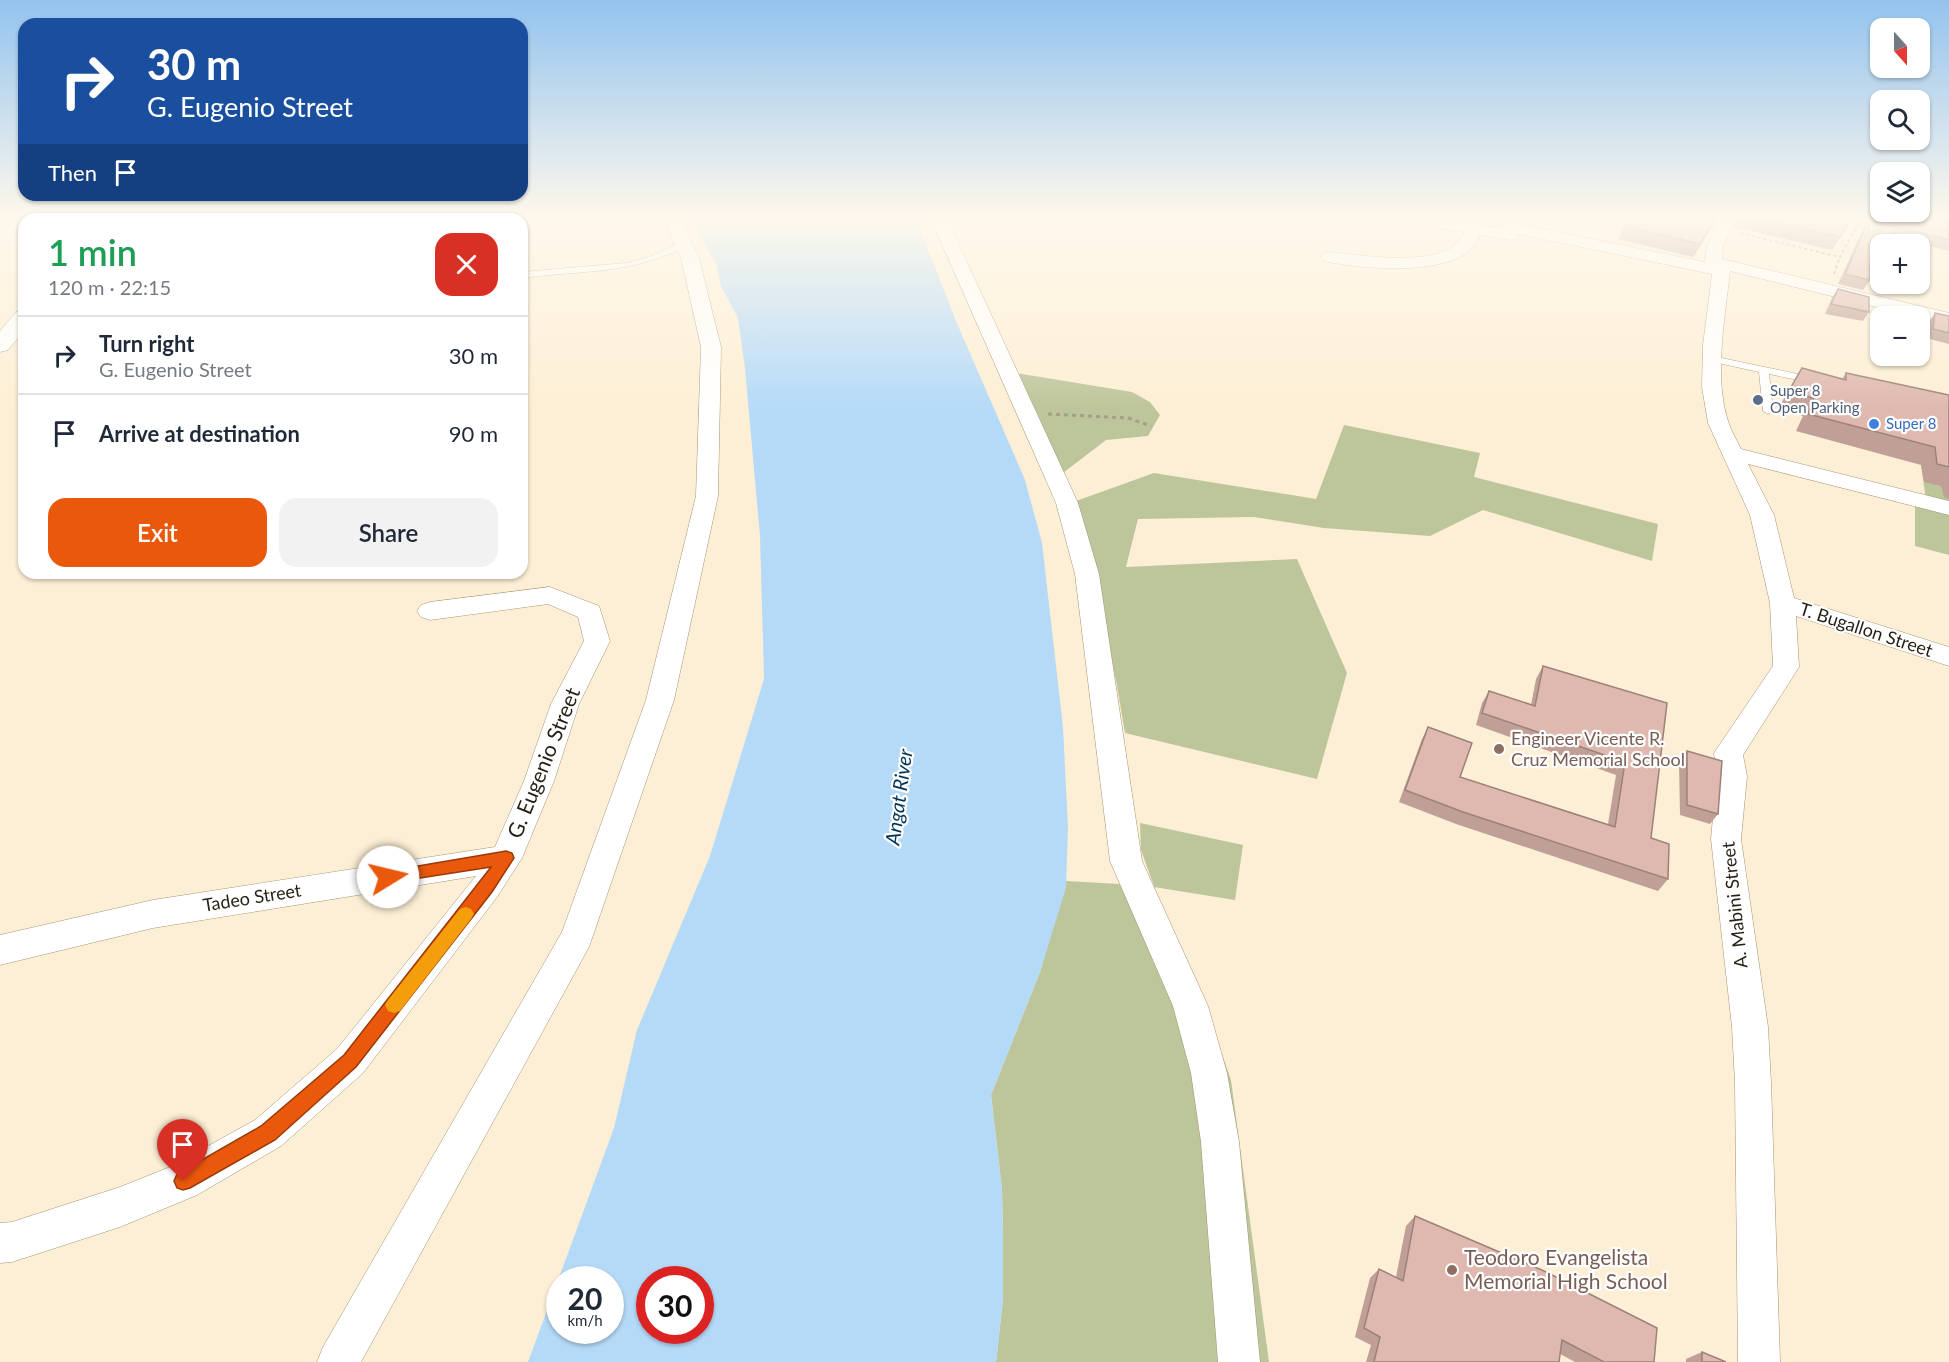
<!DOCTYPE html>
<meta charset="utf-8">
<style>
:root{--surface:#fff;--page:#f2f2f3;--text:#1f2937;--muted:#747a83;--line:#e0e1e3;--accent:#ea580c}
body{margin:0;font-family:Lato,sans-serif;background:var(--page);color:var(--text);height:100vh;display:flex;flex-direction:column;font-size:22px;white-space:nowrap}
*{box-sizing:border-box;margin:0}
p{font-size:20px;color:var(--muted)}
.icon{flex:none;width:33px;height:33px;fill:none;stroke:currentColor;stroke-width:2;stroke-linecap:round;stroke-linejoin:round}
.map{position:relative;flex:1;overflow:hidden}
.details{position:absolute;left:18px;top:213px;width:510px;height:366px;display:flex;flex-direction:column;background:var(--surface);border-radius:18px;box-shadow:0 2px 4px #0004}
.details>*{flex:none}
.guide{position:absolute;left:18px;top:18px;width:510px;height:183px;border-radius:18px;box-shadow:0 2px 4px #0004;background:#1a4fa0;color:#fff;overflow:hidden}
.needle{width:39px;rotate:159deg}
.controls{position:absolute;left:1870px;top:18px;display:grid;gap:12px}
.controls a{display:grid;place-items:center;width:60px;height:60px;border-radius:12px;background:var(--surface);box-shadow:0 2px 4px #0004;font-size:30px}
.speed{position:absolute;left:546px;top:1266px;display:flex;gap:12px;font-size:30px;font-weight:700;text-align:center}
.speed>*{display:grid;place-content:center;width:78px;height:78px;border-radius:50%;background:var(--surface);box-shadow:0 2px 4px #0004;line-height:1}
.speed small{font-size:15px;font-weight:400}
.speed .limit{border:9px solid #d22;background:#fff;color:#111}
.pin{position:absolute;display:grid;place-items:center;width:51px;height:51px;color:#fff;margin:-62px -26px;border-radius:50% 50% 50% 0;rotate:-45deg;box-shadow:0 0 6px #0007}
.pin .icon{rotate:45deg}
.me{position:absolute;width:66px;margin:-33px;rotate:81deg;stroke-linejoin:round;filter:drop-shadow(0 0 4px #0008)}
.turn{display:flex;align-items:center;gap:21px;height:126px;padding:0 30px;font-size:27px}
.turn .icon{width:78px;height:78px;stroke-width:2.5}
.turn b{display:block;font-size:42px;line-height:51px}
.then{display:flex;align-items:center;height:57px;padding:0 30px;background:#0003;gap:12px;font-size:22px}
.round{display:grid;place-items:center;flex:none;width:63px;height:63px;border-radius:18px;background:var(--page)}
.head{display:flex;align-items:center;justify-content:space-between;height:102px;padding:0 30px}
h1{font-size:36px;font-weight:600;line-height:45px;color:#1e9e55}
.cta{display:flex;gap:12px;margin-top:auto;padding:12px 30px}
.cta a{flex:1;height:69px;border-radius:18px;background:var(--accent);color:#fff;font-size:24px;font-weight:600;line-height:69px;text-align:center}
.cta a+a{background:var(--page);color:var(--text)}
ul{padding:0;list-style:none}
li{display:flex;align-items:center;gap:18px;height:78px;padding:0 30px;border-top:2px solid var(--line)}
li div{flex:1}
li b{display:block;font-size:22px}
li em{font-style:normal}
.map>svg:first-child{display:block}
</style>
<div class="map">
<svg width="1949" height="1362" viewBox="0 0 1949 1362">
<rect width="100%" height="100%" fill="#fdefd5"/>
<g fill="#bdc59a">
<polygon points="1016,373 1132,392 1150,402 1160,415 1148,436 1106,440 1063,473 1037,413"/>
<polygon points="1344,425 1480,453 1474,477 1658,524 1652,561 1483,510 1430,536 1324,528 1254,517 1138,519 1126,567 1297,559 1347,673 1317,779 1125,733 1116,680 1076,501 1154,473 1316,499"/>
<polygon points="1921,465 1949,472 1949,555 1915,546 1915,505 1927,507"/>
<polygon points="1140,823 1243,845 1235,900 1154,887 1197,983 1231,1080 1269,1362 996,1362 1003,1299 1003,1235 1002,1189 991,1095 1040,972 1066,881 1154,886 1141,850"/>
</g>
<path fill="#b5daf8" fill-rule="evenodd" d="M690 219H916L956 321 1025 480 1042 543 1063 727 1068 828 1066 888 1040 972 991 1095 1002 1189 1003 1235V1299L996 1362H528L614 1128 637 1030 710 856 764 679 760 536 745 368 738 318 721 286 717 266ZM560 1280H610V1330H560ZM650 1280H700V1330H650Z"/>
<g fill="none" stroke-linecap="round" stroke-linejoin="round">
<defs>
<g id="lane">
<path d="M684 241 688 244 687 246C629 275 584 270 522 278V272L626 263 649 257Z"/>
<polygon points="1712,356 1812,377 1817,380 1812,383 1769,374 1773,411 1768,414 1763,411 1759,372 1709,361 1709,357"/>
</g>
<g id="street">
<polygon points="664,219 680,219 699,258 721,347 718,496 674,700 589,947 361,1362 317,1362 323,1347 562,932 646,700 696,496 701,347 681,258"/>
<polygon points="931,219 947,219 1078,503 1099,574 1142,861 1208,1006 1227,1073 1239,1142 1260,1362 1218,1362 1201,1142 1191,1073 1173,1006 1110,861 1075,574 1056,503"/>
<path d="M1401 219H1442L1504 229 1506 225 1512 223 1705 262 1707 246 1719 219H1735L1723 246 1722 259 1949 313V325L1730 271C1725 318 1713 379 1729 424 1732 432 1737 441 1741 449L1949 501V515L1748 464 1774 515 1794 598 1949 647V666L1796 616 1799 667 1743 755 1747 776 1741 839 1768 1027 1771 1083 1780 1362H1738L1735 1083 1732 1027 1711 839 1717 776 1714 753 1773 666 1770 603 1750 515 1708 423 1702 387 1703 345 1712 274 1519 234 1517 239 1511 240 1479 235C1467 280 1359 269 1324 261L1321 257 1324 253 1330 252C1361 255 1452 271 1464 232L1409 224Z"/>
<polygon points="550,587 599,606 610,641 579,704 554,781 522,858 497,897 363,1073 281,1146 197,1195 120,1227 12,1262 0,1263 0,1223 12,1222 120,1187 170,1167 255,1120 337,1049 476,876 153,928 0,965 0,935 153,900 495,847 524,781 551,704 584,641 578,617 548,604 430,620 421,617 417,611 421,605 430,602"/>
</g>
<polygon id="secondary" points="24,310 24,331 8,350 0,352 0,331 16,312"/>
</defs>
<use href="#lane" stroke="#a39375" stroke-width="1"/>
<use href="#street" stroke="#a39375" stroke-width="1"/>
<use href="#secondary" stroke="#a39375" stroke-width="1"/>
<g stroke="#a99d89" stroke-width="2" stroke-dasharray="3 3" stroke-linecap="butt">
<polyline points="1607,231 1615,219"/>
<polyline points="1740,233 1840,257 1861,219"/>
<polyline points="1834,274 1840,257"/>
</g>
<polyline stroke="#a99d89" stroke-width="3" stroke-dasharray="4 4" stroke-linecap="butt" points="1048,414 1128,418 1151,426"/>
<use href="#lane" fill="#fff" fill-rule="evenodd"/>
<use href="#street" fill="#fff" fill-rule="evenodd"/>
<use href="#secondary" fill="#fff" fill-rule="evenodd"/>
</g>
<g fill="#c09f96">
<polygon points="1717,219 1693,257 1618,239 1624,226"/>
<polygon points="1737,219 1852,219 1832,250 1734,227"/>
<polygon points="1869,219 1869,232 1919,219 1945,221 1949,220 1949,251 1892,237 1881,266 1875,276 1870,275 1870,280 1863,290 1838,284 1863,229"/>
<polygon points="1838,289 1869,312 1863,321 1825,314 1832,298"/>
<polygon points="1935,313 1949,316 1949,344 1926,338 1929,322"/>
<polygon points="1802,368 1842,379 1846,373 1949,395 1949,499 1944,497 1941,486 1924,482 1921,465 1796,431 1803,416 1779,407"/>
<polygon points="1543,666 1667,703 1651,838 1668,879 1658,891 1456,824 1399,802 1422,739 1428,727 1460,777 1608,824 1616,775 1476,725 1482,703 1489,691 1531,705 1536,679"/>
<polygon points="1687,751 1718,814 1710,824 1680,815 1679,761"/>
<polygon points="1415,1216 1654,1362 1575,1362 1560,1354 1559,1362 1366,1362 1371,1345 1355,1337 1370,1278 1379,1269 1396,1277 1406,1226"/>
<polygon points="1702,1352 1702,1362 1686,1362 1686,1359"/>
</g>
<polygon fill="#9c827a" points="1716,219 1717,219 1693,257 1700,244"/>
<g fill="#dfb9af" stroke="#9c827a" stroke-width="1.5">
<polygon points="1629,219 1716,219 1700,244 1624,226"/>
<polygon points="1762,219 1851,219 1840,237"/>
<polygon points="1869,219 1869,232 1919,219 1940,219 1945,221 1946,219 1949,220 1949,240 1896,226 1889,244 1881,244 1881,266 1870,263 1870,280 1845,274"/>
<polygon points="1838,289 1869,297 1869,312 1831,304"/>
<polygon points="1935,313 1949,316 1949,333 1933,329"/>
<polygon points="1802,368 1846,380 1846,373 1949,395 1949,467 1937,464 1935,447 1808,414 1814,399 1790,389"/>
<polygon points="1543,666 1667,703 1651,838 1669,844 1668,879 1463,812 1405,790 1428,727 1472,743 1460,777 1615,827 1625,762 1482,713 1489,691 1535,706"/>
<polygon points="1687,751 1722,761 1718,814 1687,805"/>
<polygon points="1415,1216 1544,1271 1657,1328 1654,1362 1604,1362 1562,1340 1559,1362 1374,1362 1380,1337 1364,1328 1379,1269 1403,1281"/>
<polygon points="1702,1352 1726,1362 1702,1362"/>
</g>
<linearGradient id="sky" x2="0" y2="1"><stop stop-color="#93c3ee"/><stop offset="0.53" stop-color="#fef8ec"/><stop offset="1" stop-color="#fef8ec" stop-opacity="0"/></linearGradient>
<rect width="1949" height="410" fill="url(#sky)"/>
<polygon fill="#ea580c" stroke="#983908" stroke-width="1.5" points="506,851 512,853 514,858 492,892 356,1067 275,1140 190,1188 183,1190 177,1188 174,1181 177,1174 261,1126 344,1055 491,867 388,883 383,881 380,877 383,872"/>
<polygon fill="#f59e0b" points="466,907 471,909 474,914 471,919 400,1011 394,1013 388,1011 385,1005 388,1000 460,909"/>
<circle fill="#5c6f8a" stroke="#fefefe" stroke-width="2" cx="1758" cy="400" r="6"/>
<circle fill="#3f7fe0" stroke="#fefefe" stroke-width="2" cx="1874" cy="424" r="6"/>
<g fill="#8d6e63" stroke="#fefefe" stroke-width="2">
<circle cx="1499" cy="749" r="6"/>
<circle cx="1452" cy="1270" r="6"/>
</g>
<g text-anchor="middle" stroke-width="4.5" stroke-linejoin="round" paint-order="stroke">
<g font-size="15" fill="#4e5e75" stroke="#fefefe" text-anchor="start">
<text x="1770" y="396">Super 8<tspan x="1770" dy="17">Open Parking</tspan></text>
</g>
<g font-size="15" fill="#366cbe" stroke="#fefefe" text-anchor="start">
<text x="1886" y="429">Super 8</text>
</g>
<g font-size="18" fill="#261f14" stroke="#fefefe">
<text transform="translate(1866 630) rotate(18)" y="6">T. Bugallon Street</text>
<text transform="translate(252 898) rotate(-9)" y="6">Tadeo Street</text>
<text transform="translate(1735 905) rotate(-96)" y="6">A. Mabini Street</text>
</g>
<g font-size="18" fill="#785e54" stroke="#fefefe" text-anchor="start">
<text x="1511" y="745">Engineer Vicente R.<tspan x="1511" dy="21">Cruz Memorial School</tspan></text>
</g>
<g font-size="20" font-style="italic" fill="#013555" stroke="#fefefe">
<text transform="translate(899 797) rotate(-82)" y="7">Angat River</text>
</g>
<g font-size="21" fill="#261f14" stroke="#fefefe">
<text transform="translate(544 763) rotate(-68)" y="7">G. Eugenio Street</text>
</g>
<g font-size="21" fill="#785e54" stroke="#fefefe" text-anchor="start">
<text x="1464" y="1265">Teodoro Evangelista<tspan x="1464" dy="24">Memorial High School</tspan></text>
</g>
</g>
</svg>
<div class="controls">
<a><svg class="needle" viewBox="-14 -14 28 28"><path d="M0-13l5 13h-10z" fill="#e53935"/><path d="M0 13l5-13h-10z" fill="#747a83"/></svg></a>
<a><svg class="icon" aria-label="search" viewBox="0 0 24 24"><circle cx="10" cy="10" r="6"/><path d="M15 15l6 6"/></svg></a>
<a><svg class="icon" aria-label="layers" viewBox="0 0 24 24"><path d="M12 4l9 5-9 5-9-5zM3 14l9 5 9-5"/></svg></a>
<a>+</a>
<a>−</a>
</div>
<div class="speed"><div>20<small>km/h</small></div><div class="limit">30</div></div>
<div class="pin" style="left:183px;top:1181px;background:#d93025"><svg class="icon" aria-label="arrive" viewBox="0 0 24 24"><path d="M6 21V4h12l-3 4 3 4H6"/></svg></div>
<svg class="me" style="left:388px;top:877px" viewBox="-20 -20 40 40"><circle r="19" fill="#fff"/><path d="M0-13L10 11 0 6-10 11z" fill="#ea580c"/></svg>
<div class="guide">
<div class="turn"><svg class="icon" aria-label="right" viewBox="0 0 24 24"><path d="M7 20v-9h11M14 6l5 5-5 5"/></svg><div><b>30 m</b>G. Eugenio Street</div></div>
<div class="then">Then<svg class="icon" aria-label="arrive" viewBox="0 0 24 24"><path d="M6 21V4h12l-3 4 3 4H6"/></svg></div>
</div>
<section class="details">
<div class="head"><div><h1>1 min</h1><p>120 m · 22:15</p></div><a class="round" style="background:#d93025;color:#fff"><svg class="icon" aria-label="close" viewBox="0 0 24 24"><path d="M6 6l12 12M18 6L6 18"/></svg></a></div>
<ul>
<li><svg class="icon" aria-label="right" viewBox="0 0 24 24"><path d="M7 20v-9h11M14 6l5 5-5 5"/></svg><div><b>Turn right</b><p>G. Eugenio Street</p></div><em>30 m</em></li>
<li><svg class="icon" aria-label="arrive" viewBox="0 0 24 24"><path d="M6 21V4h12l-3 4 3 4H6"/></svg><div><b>Arrive at destination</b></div><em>90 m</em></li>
</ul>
<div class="cta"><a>Exit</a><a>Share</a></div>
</section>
</div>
